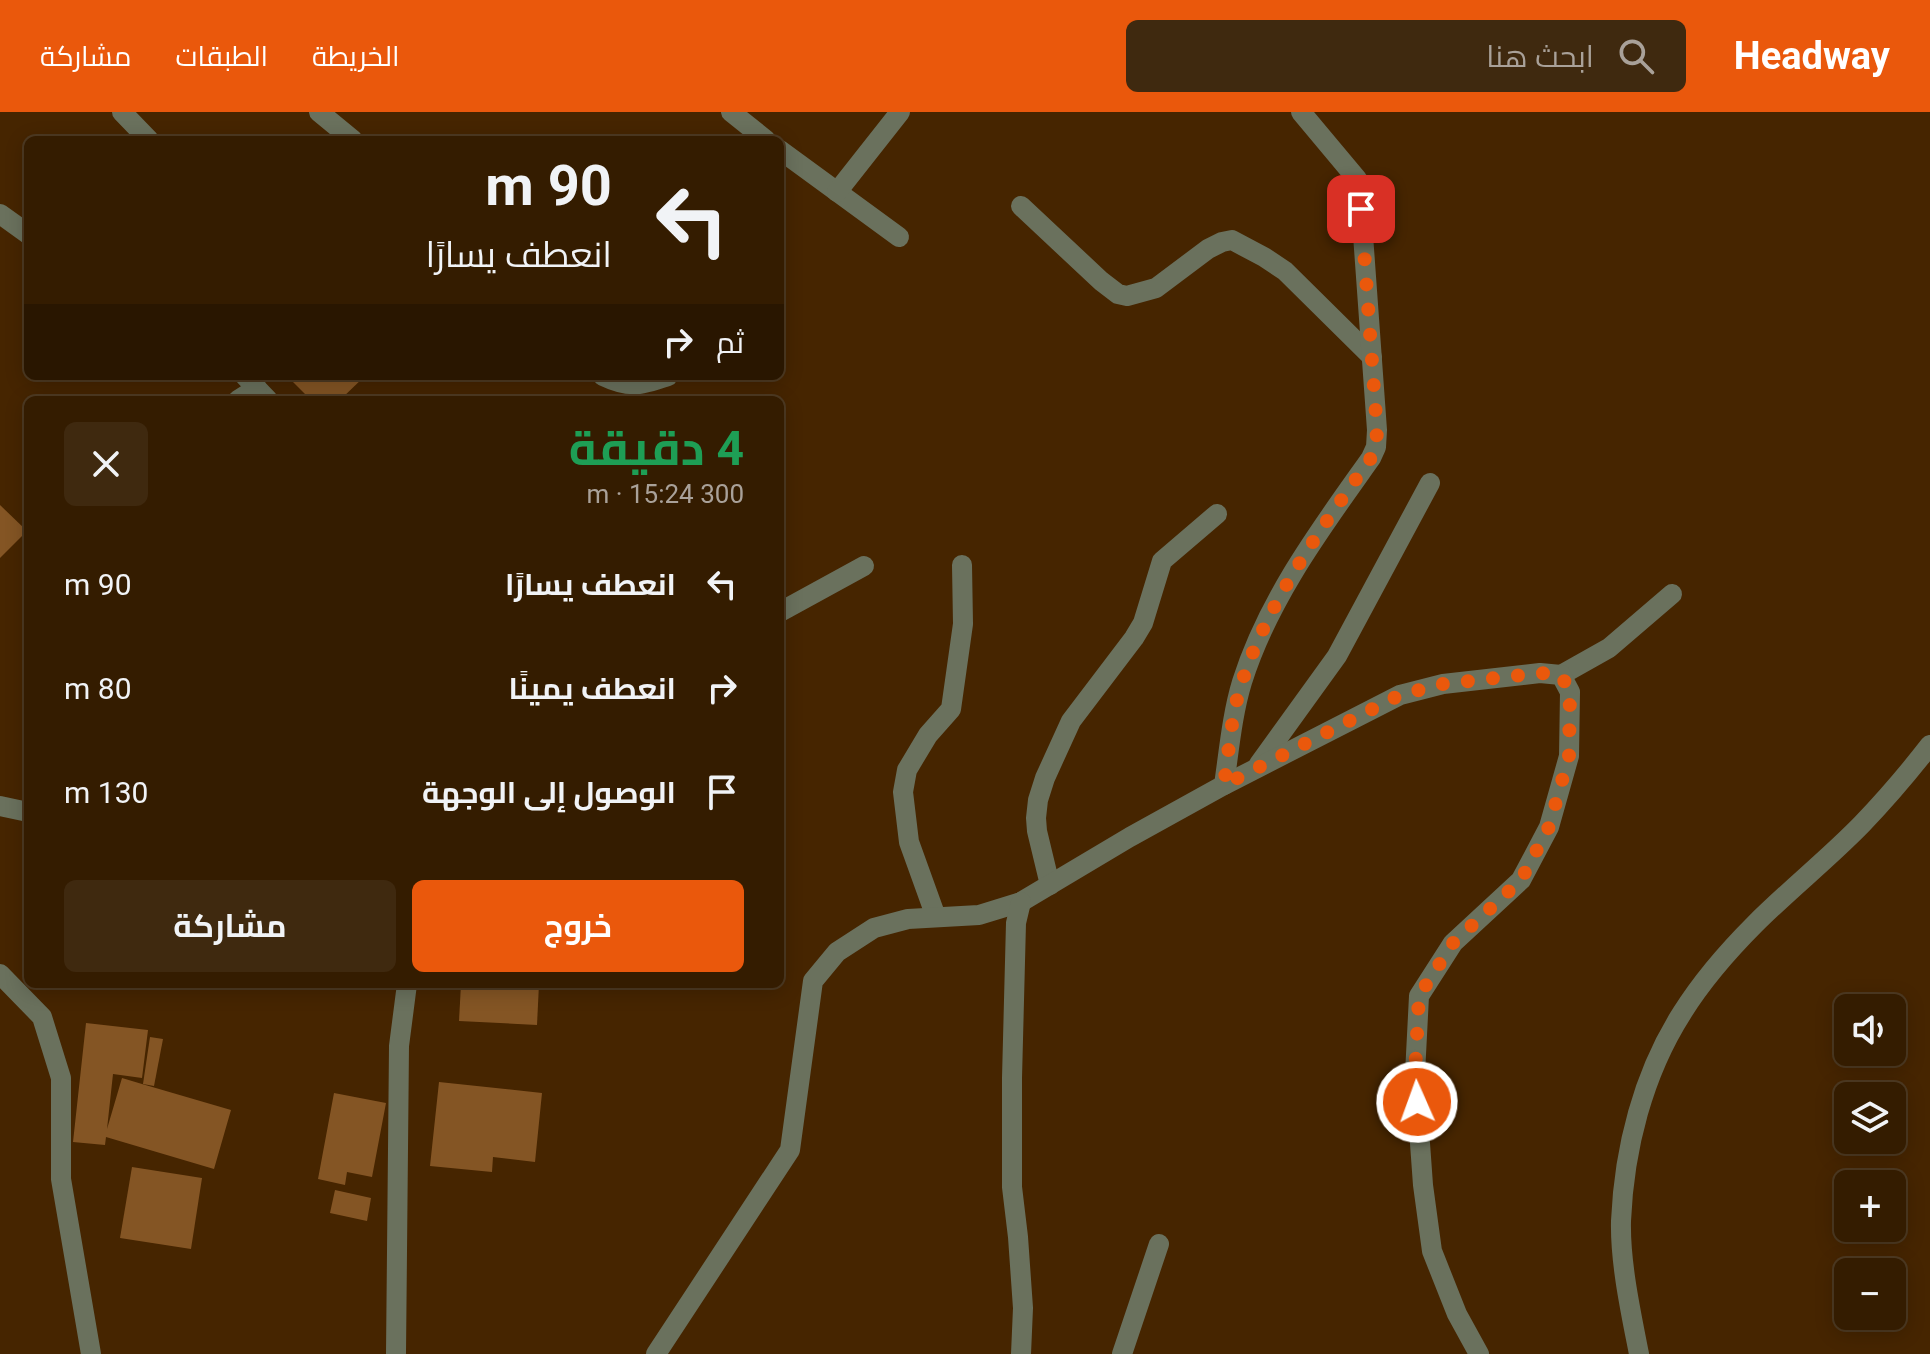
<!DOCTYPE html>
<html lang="ar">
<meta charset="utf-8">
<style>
:root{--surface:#341c00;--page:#3f290f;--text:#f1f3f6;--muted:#a9a199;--line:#4e3a22;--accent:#ea580c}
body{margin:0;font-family:Roboto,Cairo,sans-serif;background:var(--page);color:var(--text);direction:rtl;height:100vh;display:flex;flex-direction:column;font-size:30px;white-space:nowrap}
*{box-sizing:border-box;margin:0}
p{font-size:26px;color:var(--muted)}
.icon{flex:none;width:44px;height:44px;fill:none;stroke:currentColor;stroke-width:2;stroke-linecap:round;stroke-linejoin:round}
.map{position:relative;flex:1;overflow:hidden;direction:ltr}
.details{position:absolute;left:24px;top:284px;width:760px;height:592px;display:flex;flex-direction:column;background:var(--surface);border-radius:12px;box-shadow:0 4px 20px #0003,0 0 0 2px var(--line);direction:rtl}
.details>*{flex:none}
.top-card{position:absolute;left:24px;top:24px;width:760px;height:244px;border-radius:12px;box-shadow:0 4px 20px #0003,0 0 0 2px var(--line);direction:rtl;background:#341c00;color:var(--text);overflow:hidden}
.fabs{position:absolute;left:1834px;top:882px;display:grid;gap:16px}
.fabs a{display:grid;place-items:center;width:72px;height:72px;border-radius:12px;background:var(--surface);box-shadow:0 4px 20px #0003,0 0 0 2px var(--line);font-size:40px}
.pin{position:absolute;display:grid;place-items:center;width:68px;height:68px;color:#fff;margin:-34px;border-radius:16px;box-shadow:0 4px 12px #0006}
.me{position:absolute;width:88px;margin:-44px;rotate:358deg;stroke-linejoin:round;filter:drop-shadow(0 0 6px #0008)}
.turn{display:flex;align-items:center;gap:28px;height:168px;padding:0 40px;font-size:36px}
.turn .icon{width:104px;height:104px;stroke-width:2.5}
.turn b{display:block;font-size:56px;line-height:68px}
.then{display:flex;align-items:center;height:76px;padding:0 40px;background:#0003;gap:16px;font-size:30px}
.round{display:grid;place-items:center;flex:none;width:84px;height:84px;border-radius:12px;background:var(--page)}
.head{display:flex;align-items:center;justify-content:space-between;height:136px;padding:0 40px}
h1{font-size:48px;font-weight:700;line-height:60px;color:#1e9e55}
.action{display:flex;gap:16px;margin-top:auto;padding:16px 40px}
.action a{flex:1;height:92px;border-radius:12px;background:var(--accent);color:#fff;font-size:32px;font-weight:700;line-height:92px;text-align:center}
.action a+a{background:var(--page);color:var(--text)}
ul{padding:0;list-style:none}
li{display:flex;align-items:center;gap:24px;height:104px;padding:0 40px}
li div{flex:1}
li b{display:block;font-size:30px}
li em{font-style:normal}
header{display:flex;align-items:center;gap:48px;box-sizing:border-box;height:112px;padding:0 40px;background:var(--accent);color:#fff}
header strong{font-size:38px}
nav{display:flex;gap:44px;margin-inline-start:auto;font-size:28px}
.search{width:560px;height:72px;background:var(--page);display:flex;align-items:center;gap:20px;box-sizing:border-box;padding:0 28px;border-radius:12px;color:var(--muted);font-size:30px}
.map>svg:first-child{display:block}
</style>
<header>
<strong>Headway</strong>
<div class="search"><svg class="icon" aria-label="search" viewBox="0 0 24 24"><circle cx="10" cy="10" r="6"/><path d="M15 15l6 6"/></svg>ابحث هنا</div>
<nav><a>الخريطة</a><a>الطبقات</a><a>مشاركة</a></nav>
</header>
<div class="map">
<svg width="1930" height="1242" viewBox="0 0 1930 1242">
<rect width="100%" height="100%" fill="#462500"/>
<g fill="#845524">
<polygon points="287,264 365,264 340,288 311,288"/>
<polygon points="0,393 27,419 0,446"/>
<polygon points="461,872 539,872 537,913 459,909"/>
<polygon points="86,911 148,918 142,966 113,962 107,1017 122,966 142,972 141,974 142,972 231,998 214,1057 106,1025 105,1033 73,1030"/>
<polygon points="150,925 163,927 154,974 143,972"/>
<polygon points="439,970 542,981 535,1050 493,1045 492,1060 430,1054"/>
<polygon points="334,981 386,991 372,1065 347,1060 345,1073 318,1067"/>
<polygon points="132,1055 202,1066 191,1137 120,1126"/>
<polygon points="335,1078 371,1086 367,1109 330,1101"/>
</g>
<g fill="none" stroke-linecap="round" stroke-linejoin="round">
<g stroke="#6a715d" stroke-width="20">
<polyline points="122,0 149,28"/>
<polyline points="319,0 353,28"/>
<polyline points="731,0 766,28"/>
<polyline points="780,38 899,125"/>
<polyline points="837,80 900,0"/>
<polyline points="1021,94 1101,169 1118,182 1127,184 1156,176 1208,137 1222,130 1232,128 1264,145 1285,159 1372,245"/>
<polyline points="0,102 28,122"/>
<polyline points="245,264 268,288"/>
<path d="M603 264C630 277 641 273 668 264"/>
<polyline points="238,288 257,276"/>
<polyline points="780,500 864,454"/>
<polyline points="1561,563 1609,536 1672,482"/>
<polyline points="1259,652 1337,544 1430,371"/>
<path d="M1224 673C1229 639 1232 603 1242 570 1268 487 1322 415 1371 346L1376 335 1377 318 1360 81 1357 67 1301 0"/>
<polyline points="0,694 28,700"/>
<polyline points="1050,773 1037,719 1036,706 1038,688 1045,666 1071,609 1134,526 1143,511 1162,449 1217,402"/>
<polyline points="936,805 909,730 903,680 907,658 928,623 951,597 963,512 962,453"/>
<polyline points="0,862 42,905 61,966 61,1067 91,1242"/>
<polyline points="396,1242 399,934 407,872"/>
<polyline points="656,1242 790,1038 813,869 837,840 874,816 908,807 979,803 1021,790 1130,725 1224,673 1400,583 1443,572 1540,561 1561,563 1570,580 1569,644 1549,715 1521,768 1453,831 1419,884 1415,962 1423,1073 1432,1139 1457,1202 1479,1242"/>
<polyline points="1021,1242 1023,1196 1018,1125 1012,1075 1012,966 1016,811 1021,790"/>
<polyline points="1122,1242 1159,1132"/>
<path d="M1639 1242C1631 1201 1620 1151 1621 1109 1624 1037 1643 962 1682 901 1702 869 1729 838 1755 812 1790 777 1828 747 1862 712 1886 687 1909 660 1930 633"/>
</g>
</g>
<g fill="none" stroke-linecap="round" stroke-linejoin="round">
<path stroke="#ea580c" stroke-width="14" stroke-dasharray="0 25.2" d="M1361 97 1377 318 1376 335 1371 346C1322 415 1269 488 1242 570 1231 603 1229 639 1224 673L1400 583 1443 572 1540 561 1561 563 1570 580 1569 644 1549 715 1521 768 1453 831 1419 884 1415 962 1417 990"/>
</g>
</svg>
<div class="fabs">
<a><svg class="icon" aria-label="sound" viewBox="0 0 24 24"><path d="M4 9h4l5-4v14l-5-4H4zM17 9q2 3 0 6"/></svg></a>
<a><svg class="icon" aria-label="layers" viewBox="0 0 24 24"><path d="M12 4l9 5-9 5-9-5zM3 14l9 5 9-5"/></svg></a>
<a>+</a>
<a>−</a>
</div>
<div class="pin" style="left:1361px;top:97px;background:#d93025"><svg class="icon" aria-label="arrive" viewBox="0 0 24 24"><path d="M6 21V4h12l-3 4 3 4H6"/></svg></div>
<svg class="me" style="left:1417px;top:990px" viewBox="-20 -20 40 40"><circle r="17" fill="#ea580c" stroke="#fff" stroke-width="3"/><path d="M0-11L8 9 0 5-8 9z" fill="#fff"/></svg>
<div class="top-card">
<div class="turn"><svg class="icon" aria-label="left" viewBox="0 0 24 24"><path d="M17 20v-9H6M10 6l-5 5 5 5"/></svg><div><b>90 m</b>انعطف يسارًا</div></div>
<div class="then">ثم<svg class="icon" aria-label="right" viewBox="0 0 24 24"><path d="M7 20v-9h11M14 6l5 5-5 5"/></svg></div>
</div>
<section class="details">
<div class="head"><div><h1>4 دقيقة</h1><p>300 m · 15:24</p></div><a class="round"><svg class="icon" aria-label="close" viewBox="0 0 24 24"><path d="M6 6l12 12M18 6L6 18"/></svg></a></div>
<ul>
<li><svg class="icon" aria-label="left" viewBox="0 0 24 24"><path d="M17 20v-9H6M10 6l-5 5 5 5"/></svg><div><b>انعطف يسارًا</b></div><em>90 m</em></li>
<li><svg class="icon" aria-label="right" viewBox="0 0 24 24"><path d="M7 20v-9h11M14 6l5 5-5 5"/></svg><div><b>انعطف يمينًا</b></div><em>80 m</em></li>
<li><svg class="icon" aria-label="arrive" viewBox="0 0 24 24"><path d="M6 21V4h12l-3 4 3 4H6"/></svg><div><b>الوصول إلى الوجهة</b></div><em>130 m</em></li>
</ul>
<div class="action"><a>خروج</a><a>مشاركة</a></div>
</section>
</div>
